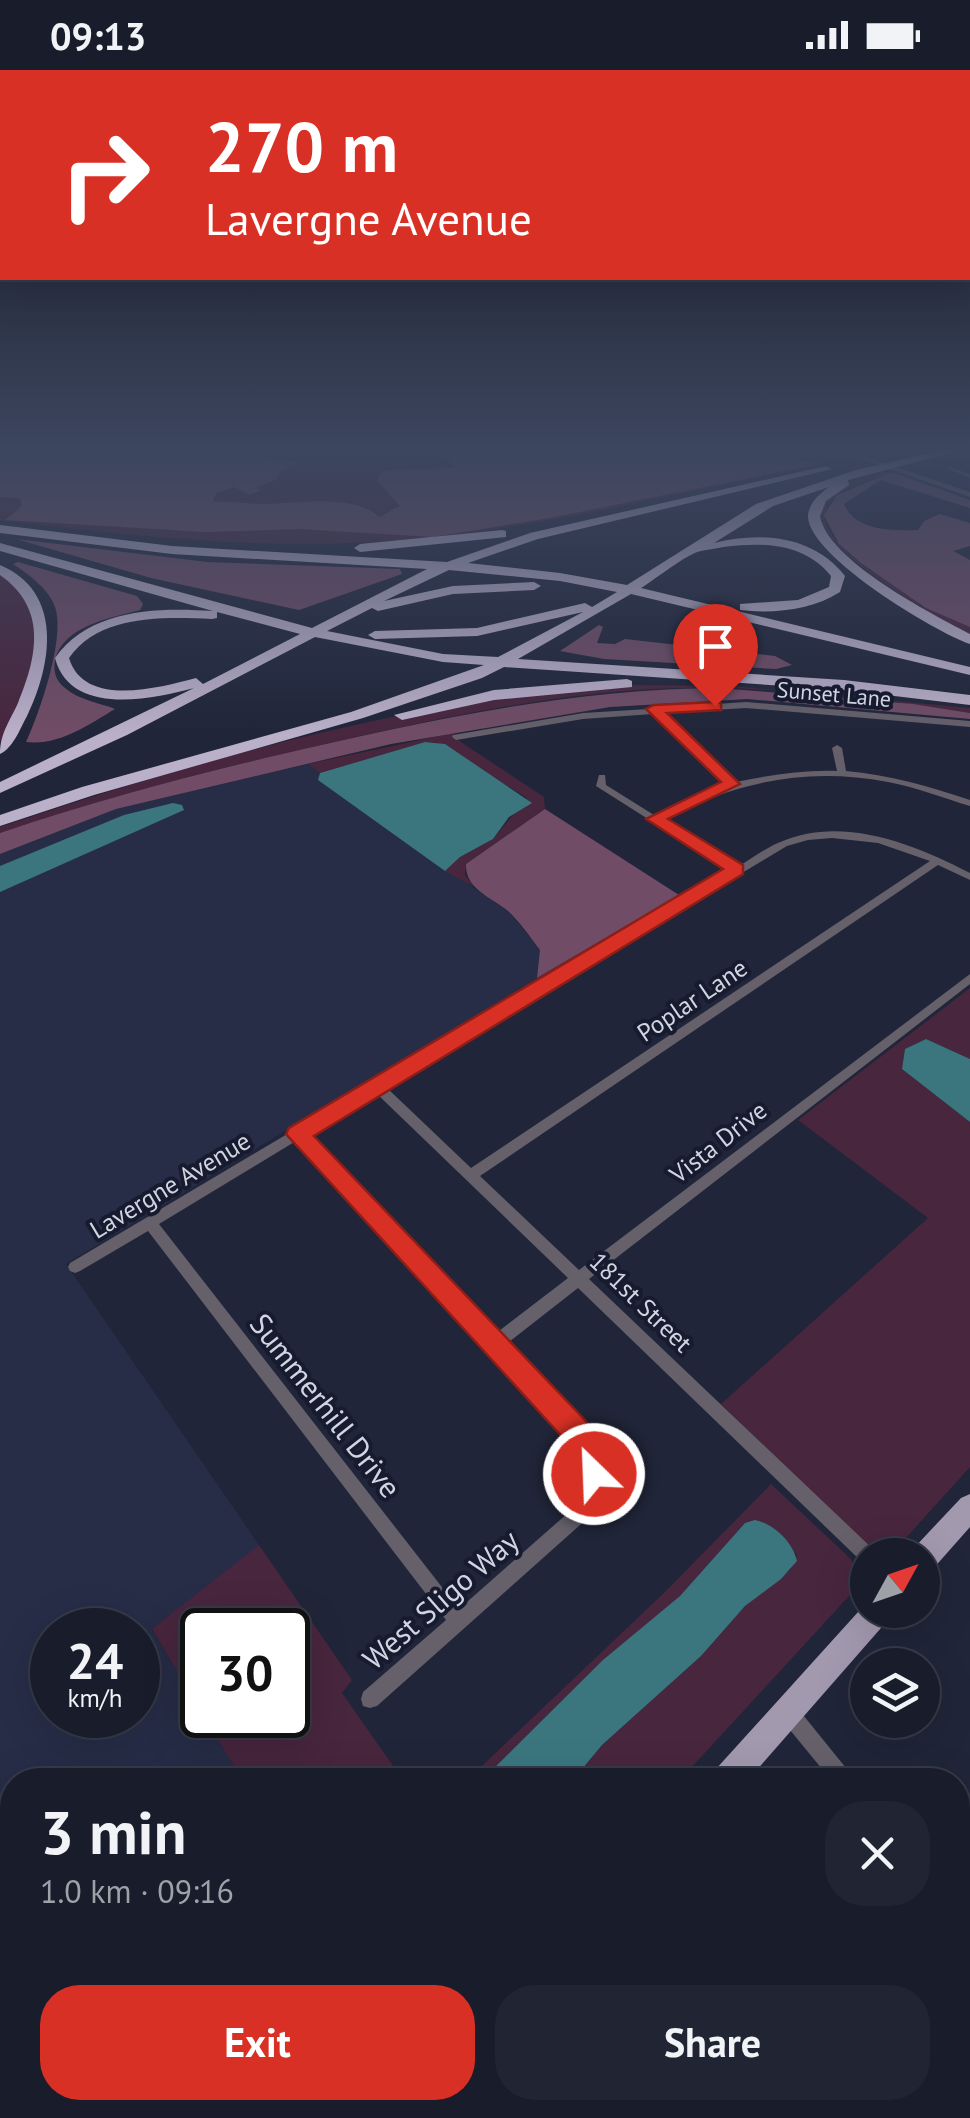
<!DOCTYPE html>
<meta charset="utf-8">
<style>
:root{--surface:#181c2b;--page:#212533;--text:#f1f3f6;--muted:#9fa1a9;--line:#363a47;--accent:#d93025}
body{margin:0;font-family:"PT Sans",sans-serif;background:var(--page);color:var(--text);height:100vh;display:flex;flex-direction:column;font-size:38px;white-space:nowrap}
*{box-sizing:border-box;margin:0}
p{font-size:32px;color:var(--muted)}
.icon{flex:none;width:55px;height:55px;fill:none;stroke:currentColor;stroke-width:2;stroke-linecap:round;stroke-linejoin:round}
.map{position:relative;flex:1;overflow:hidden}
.drawer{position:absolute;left:0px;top:1698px;width:970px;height:352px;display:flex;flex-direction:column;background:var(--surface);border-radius:40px 40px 0 0;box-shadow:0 10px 40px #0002,0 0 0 2px var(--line)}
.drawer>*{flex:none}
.guide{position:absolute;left:0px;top:0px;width:970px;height:210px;box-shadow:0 10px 40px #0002,0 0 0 2px var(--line);background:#d93025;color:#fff;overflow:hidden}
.needle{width:65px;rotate:50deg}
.tools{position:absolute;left:850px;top:1468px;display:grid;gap:20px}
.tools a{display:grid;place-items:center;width:90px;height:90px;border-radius:50%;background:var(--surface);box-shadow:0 10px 40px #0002,0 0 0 2px var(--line);font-size:50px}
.speed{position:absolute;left:30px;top:1538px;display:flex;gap:20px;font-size:50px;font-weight:700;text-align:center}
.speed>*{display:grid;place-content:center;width:130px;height:130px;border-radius:50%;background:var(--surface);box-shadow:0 10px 40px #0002,0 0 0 2px var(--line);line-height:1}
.speed small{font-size:25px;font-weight:400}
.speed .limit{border:5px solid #111;border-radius:15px;background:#fff;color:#111}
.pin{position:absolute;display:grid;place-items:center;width:85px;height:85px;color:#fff;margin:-102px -42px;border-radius:50% 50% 50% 0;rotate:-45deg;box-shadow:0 0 10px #0007}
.pin .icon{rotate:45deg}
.me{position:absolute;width:110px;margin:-55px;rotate:336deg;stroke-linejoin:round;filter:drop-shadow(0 0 8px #0008)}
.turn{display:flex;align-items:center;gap:35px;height:210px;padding:0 40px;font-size:45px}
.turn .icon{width:130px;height:130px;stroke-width:2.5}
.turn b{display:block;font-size:70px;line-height:85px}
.round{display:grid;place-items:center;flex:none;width:105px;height:105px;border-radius:40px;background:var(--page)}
.summary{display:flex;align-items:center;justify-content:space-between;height:170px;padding:0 40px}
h1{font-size:60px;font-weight:600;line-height:75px}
.action{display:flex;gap:20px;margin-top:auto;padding:20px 40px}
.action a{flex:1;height:115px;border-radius:40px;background:var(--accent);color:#fff;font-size:40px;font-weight:600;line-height:115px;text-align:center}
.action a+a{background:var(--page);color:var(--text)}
.status{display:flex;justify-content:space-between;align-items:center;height:70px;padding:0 50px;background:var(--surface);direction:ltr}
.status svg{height:28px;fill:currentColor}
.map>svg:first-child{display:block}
</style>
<div class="status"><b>09:13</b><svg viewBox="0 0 49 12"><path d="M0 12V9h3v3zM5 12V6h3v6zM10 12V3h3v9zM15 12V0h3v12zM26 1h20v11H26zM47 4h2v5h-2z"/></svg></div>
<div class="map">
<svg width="970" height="2048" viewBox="0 0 970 2048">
<rect width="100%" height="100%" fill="#202539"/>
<path fill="#272d47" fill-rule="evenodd" d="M308 694 320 703 319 710 510 843 541 880 537 908 66 1194 259 1475 152 1560 242 1710H12V1820L0 1793V784L116 739ZM52 1560H138V1645H52Z"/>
<g fill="#48263e">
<path d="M0 379H830L851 388C693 419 533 463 372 472 247 479 123 465 0 450Z"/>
<path d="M889 401 892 402C872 409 835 417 826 439 814 470 882 507 902 520 911 525 918 533 927 538 942 545 956 548 970 557V566C942 550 801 473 822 435 833 413 867 408 889 401Z"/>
<path d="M0 502C8 507 20 513 25 521 51 566 27 633 0 672Z"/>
<path d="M633 615 733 616 970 638V643C861 626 747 612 637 620 515 629 396 658 278 685 184 707 91 732 0 763V757C205 688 417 627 633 615Z"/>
<polygon points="453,663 458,670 544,727 545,739 466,794 465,805 474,817 445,801 460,787 493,769 527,728 438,673 425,672 320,703 308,694"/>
<polygon points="970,918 970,989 926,969 905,979 902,999 970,1052 970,1397 904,1470 885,1481 868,1477 721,1334 928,1148 798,1050"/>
<polygon points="771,1414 851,1489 858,1508 850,1525 680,1710 573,1710 602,1675 701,1586 745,1536 791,1499 797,1485 774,1458 745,1453 680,1526 605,1589 482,1710 467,1710 666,1521"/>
<polygon points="259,1475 352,1610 342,1623 403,1710 242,1710 203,1645 288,1645 288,1560 202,1560 202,1644 152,1559"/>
<polygon points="267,2038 386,2038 376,2048 258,2048"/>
</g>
<g fill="#714c66">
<path d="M0 379H33L23 382 137 379 161 385 209 386 244 379H269L262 387 297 393 280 401 276 410 256 417 261 421 249 425 234 417 216 423 213 432C229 431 246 434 262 434 292 434 356 423 379 447L400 436 377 410 382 401 456 398 446 388 422 379H794L801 384V391L818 394 550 448 432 467 300 459 205 462 5 450 22 436 20 428 0 427Z"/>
<path d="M892 402 970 430V438L881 410 844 434C855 461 892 461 918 460L924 451 940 444 970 453V476L953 481 970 490V557L926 538 861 493 839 474 824 445 837 425Z"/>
<polygon points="16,469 207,492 400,499 402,504 299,540 151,508"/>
<path d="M18 492 137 526 143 534 140 540C110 548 63 556 55 590 53 602 56 611 65 618 78 630 101 633 115 639 88 655 59 676 26 672 40 642 64 571 56 540 51 520 29 505 13 494Z"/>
<polygon points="599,555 603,557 597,573 615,574 625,569 775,586 792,595 776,599 604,589 560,581"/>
<path d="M720 618 913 634 970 643V649L747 629 610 637 391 674 116 739 0 784V763C91 732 184 707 278 685 424 651 569 619 720 618Z"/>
<path d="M545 739 679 825 537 908 540 880C530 867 520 852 508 841 491 827 465 819 466 794Z"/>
<polygon points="0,1849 12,1877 12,2038 86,2038 91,2048 0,2048"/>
</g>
<g fill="#3b767f">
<polygon points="425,672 445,674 532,733 509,747 493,769 460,787 445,801 318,710 320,703"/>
<polygon points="173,733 182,735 184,740 0,822 0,796 124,745"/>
<polygon points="926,969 970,989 970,1052 902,999 905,979"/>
<path d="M755 1450C774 1454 793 1472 797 1491L781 1509 745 1536 701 1586 602 1675 573 1710H482L603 1590 680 1526 745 1453Z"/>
</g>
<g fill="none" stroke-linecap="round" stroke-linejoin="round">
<g fill="#65606a" fill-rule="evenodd">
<polygon points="947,396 970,404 970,408 947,398"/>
<path d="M746 632 970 651V657L746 638 663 643 736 712C770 705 802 700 837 701L832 678 837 675 842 678 846 701C889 705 929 716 970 730V736C943 728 916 717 888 712 803 696 737 713 661 749L738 797C751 789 764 779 778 773 841 744 914 774 970 803V810L938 795 480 1106 579 1200 970 904V914L589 1209 874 1480 876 1485H868V1494L862 1492 578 1218 505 1275C521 1292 537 1309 553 1325 589 1364 617 1393 589 1447L377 1636 370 1638 363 1636 361 1629 363 1622 446 1550 148 1161 80 1201 75 1203 70 1201 68 1197 70 1193 730 801 596 716 599 705H605L606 715 654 745 690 728 728 714 653 644 583 649 456 670 452 667 453 665 583 643 649 639 653 636 657 638ZM832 768 878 773 930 791 471 1098 386 1017 787 776 808 770ZM376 1023 568 1208 495 1264 306 1065ZM296 1071 568 1364C585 1387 591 1410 577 1435L459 1539 159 1154Z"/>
<polygon points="788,1633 795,1635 850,1703 853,1710 831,1710 781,1649 779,1642 781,1635"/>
<polygon points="958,1877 965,1881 970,1890 970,1924 962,1921 958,1910"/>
</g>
<polygon fill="#65606a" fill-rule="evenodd" points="832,379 843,379 970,422 970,427"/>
<g fill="#a399af" fill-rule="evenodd">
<polygon points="970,1424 970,1457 932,1500 922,1504 922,1485 910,1485 912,1480 961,1428"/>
<polygon points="868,1531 868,1540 892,1540 888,1550 748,1710 712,1710 716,1699"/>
<polygon points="413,2038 455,2038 451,2048 409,2048"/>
</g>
<g fill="#bbb0ca" fill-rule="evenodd">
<path d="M947 379H966L848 410 849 415 826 431 820 446C827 490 932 544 970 564V574C935 562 810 487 808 447 808 434 819 424 829 417L773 436 714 473C761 461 814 466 845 506L840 522C812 540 773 544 740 540V534L798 530 829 517 831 506C800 467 745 472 701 481 686 484 656 509 641 518L970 597V605L631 524 518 589 844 610 970 625V635L844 620 504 597 482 608 363 648 94 725 0 756V745L82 717 351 642 484 595 443 592 315 567 127 665 0 723V712L194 618C150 630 70 646 55 588 89 539 157 537 213 541L0 481V473L312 558 427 499 172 484 0 463V455L172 476 447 492 530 463 826 396 832 399 538 469 468 493 560 503 627 515 756 434 856 400ZM449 500 560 511 617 522 592 537 585 533 477 558 375 561 368 565 375 569 477 566 583 542 498 587 443 584 327 561 372 538 378 541 453 524 534 520 541 516 534 512 453 516 384 531ZM217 542 300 564 203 614 196 608C158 618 84 638 69 588 100 544 164 547 212 549L217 548Z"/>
<polygon points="502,460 506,461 506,467 360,482 354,478 360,474"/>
<path d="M0 495C64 522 52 595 27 646 20 659 13 678 0 684 0 663 10 651 18 633 38 585 47 538 0 505Z"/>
<polygon points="627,609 632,611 632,617 494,630 402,650 394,645 494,620"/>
</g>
</g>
<linearGradient id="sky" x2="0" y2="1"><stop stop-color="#12141f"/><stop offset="0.57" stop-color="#3c465f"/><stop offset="1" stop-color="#3c465f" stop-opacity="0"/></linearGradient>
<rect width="970" height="666" fill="url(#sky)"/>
<path fill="#d93025" stroke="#8d1f18" stroke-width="2.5" d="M715 632 721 633V640L667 643 740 714 668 749 743 795V804L314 1066 584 1349C599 1367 614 1391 604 1414L594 1418 583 1414 575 1383 564 1369 286 1064 289 1058 723 799 646 749 721 712 646 639 654 635Z"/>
<g text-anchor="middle" stroke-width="8" stroke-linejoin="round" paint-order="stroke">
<g font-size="22" fill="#d1d5e2" stroke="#171b2f">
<text transform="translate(834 624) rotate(5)" y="8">Sunset Lane</text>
</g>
<g font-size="25" fill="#d1d5e2" stroke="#171b2f">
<text transform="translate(692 930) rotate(-34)" y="9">Poplar Lane</text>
<text transform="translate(718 1072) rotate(-38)" y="9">Vista Drive</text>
<text transform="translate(170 1115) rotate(-31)" y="9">Lavergne Avenue</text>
<text transform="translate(641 1232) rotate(44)" y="9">181st Street</text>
</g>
<g font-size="30" fill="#d1d5e2" stroke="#171b2f">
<text transform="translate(325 1336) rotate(52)" y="10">Summerhill Drive</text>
<text transform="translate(441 1530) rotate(-41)" y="10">West Sligo Way</text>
</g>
</g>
</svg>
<div class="tools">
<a><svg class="needle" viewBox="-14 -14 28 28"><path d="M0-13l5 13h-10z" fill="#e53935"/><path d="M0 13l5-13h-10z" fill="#9fa1a9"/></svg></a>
<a><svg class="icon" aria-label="layers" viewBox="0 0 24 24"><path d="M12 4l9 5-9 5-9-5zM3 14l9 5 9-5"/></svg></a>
</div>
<div class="speed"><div>24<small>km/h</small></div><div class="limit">30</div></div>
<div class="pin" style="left:715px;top:636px;background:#d93025"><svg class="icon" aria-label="arrive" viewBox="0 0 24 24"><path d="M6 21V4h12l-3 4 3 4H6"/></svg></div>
<svg class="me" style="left:594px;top:1404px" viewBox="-20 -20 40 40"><circle r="17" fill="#d93025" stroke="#fff" stroke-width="3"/><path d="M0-11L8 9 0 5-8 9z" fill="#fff"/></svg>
<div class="guide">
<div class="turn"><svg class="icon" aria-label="right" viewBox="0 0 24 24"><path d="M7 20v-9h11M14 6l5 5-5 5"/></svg><div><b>270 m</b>Lavergne Avenue</div></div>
</div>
<section class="drawer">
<div class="summary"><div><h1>3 min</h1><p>1.0 km · 09:16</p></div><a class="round"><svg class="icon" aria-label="close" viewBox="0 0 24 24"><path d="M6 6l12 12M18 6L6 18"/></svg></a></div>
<div class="action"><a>Exit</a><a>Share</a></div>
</section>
</div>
